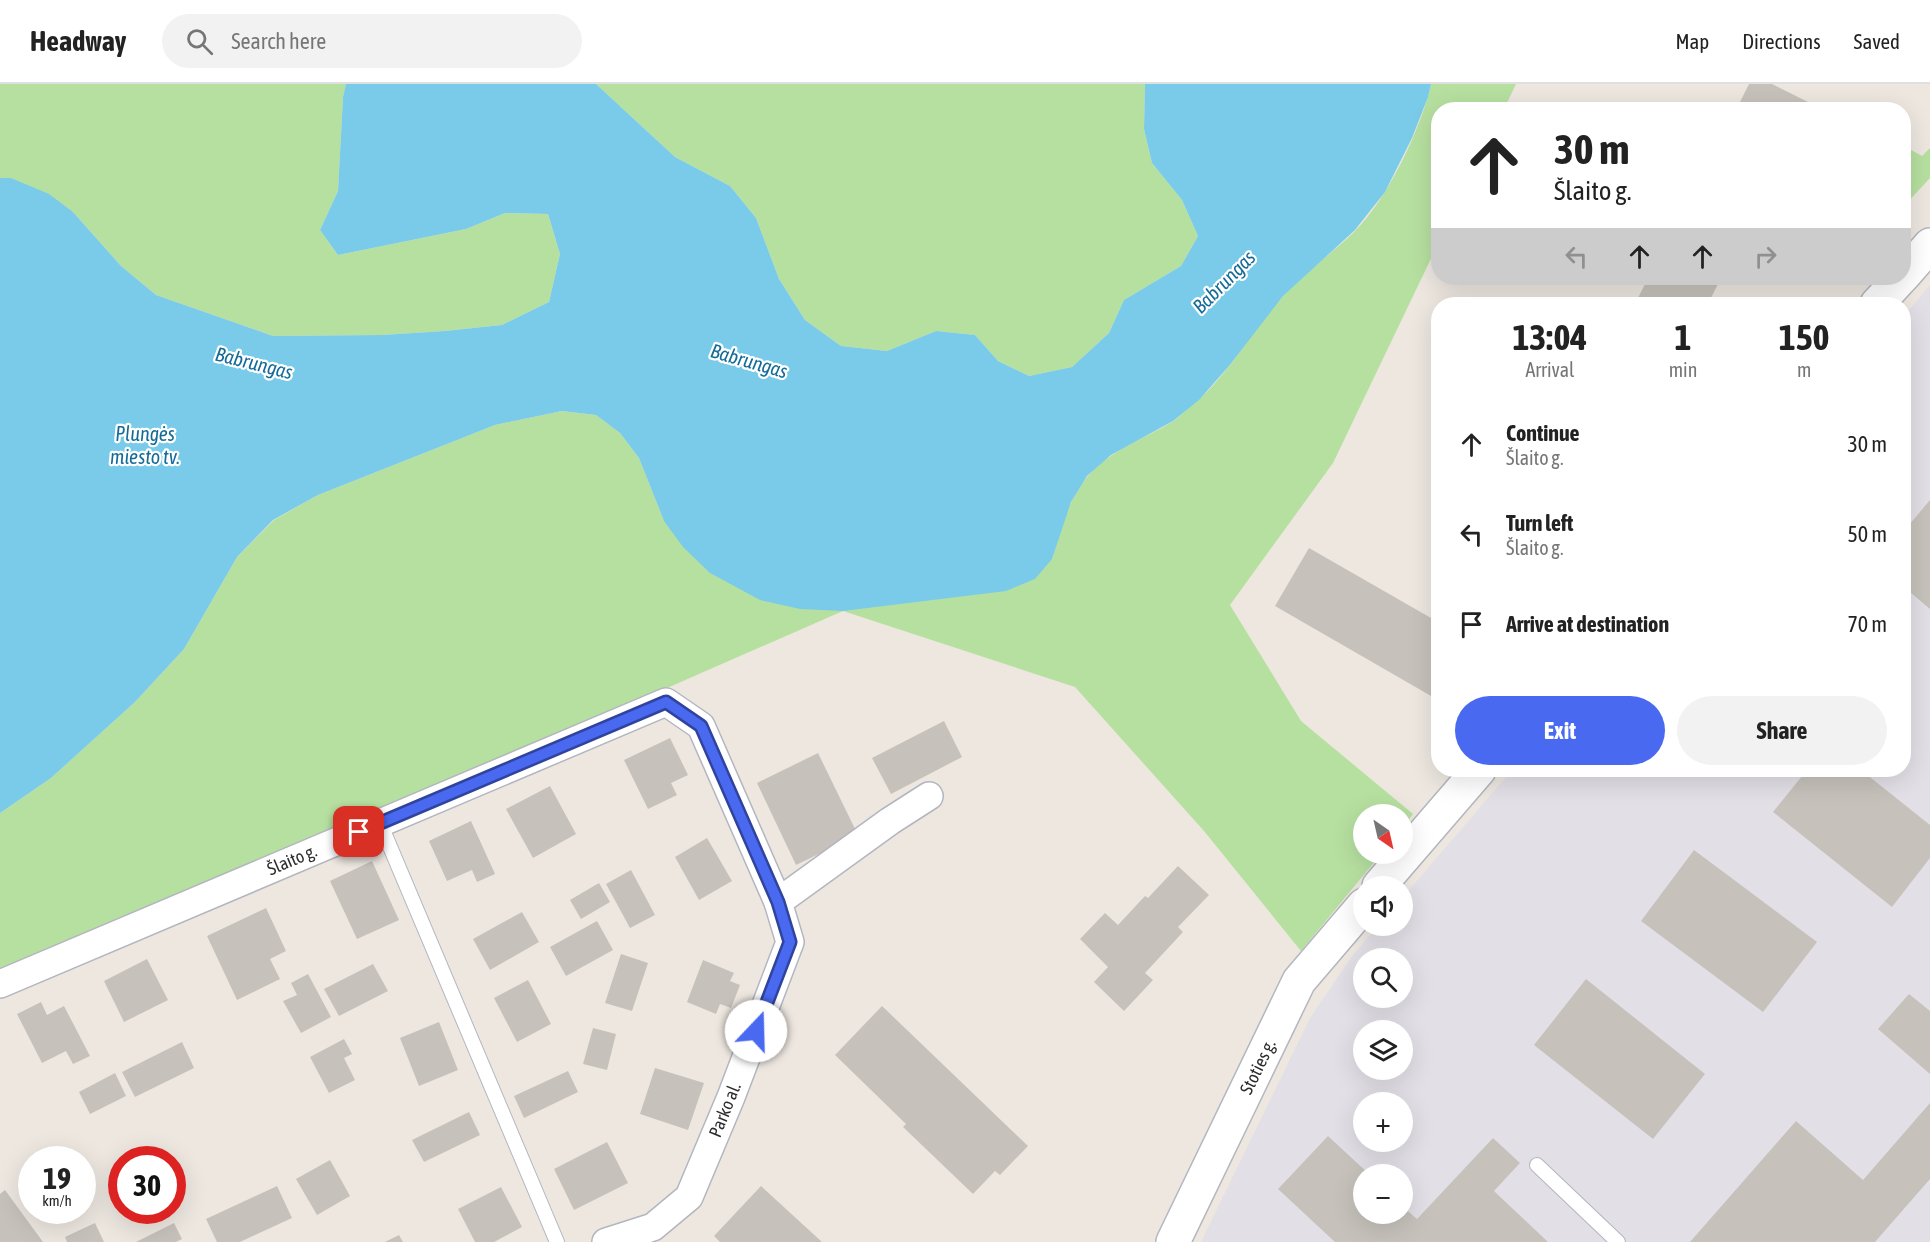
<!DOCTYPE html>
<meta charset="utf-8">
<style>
:root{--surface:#fff;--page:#f2f2f2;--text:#222;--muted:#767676;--line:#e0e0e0;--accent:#4a69f1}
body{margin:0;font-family:"Asap Condensed",sans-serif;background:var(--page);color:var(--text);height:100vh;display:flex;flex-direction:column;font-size:22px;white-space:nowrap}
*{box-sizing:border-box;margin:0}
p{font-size:20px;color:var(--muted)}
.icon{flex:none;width:33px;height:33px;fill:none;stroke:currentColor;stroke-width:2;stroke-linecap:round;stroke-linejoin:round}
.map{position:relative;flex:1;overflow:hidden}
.side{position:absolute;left:1431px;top:213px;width:480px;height:480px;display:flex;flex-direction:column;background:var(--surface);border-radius:24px;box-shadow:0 6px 24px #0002}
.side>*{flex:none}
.hud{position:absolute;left:1431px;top:18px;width:480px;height:183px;border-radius:24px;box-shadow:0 6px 24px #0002;background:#fff;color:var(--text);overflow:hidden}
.needle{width:39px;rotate:146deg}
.controls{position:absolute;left:1353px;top:720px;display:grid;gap:12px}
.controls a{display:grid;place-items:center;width:60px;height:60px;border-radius:50%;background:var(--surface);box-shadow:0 6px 24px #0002;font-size:30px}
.speed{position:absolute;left:18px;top:1062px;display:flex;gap:12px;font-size:30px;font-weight:700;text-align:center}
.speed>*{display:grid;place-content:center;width:78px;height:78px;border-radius:50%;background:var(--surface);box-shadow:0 6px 24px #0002;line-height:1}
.speed small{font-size:15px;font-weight:400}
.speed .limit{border:9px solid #d22;background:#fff;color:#111}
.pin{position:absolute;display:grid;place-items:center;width:51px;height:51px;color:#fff;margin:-26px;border-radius:12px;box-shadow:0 3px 9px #0006}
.me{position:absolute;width:66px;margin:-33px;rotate:21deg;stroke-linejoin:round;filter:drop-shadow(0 0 4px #0008)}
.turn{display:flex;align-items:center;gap:21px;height:126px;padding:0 24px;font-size:27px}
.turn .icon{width:78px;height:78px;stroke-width:2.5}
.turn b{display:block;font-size:42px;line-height:51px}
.lanes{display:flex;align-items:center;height:57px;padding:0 24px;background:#0003;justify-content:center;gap:30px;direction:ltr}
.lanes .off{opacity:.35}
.eta{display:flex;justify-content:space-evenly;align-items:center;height:102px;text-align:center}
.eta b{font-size:36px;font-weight:700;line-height:42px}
.primary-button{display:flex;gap:12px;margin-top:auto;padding:12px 24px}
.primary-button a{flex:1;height:69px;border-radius:36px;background:var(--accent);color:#fff;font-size:24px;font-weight:700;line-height:69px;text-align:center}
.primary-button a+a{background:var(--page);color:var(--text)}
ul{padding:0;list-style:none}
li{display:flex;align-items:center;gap:18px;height:90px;padding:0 24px}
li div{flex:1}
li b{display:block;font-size:22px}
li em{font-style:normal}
header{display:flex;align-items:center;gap:36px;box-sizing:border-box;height:84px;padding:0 30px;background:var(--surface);border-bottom:2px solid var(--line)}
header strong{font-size:28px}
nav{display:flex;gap:33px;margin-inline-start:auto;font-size:21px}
.search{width:420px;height:54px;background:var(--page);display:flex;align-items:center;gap:15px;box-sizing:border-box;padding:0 21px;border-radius:33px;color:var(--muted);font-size:22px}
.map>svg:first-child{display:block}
</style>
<header>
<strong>Headway</strong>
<div class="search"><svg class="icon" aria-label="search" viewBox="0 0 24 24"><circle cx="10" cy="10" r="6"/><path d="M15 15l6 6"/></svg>Search here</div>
<nav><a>Map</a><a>Directions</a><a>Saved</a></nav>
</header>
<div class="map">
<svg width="1930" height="1158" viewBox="0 0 1930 1158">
<rect width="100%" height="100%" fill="#ede7e0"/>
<path fill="#e2e0e6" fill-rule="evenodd" d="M1930 201V1158H1201L1310 934 1352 872 1378 842H1402L1403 813 1512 686H1904V232ZM1364 874H1402V914H1364ZM1364 946H1402V986H1364ZM1364 1018H1402V1058H1364ZM1364 1090H1402V1130H1364Z"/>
<g fill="#b6e0a0">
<polygon points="0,0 346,0 343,13 338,107 320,146 338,171 466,145 505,129 548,130 560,170 549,218 502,241 445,247 382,251 273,252 156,211 121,182 73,128 11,94 0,94"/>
<polygon points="596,0 1145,0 1144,45 1152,79 1182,116 1198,152 1181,182 1124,216 1109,249 1072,283 1029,292 998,277 975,251 936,247 887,267 841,262 805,236 779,195 756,134 730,102 675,73"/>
<path d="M1431 0H1516L1504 25 1438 26V160L1333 379 1230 521 1301 637 1413 730 1403 743 1402 730H1364V770H1381L1301 867 1204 747 1075 603 843 527 0 896V729L51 694 135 618 184 565 237 473 274 436 318 411 495 341 562 327 596 331 620 349 639 374 664 437 1052 475C1061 447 1068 414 1088 392 1110 366 1144 355 1172 338 1180 332 1188 324 1196 318 1231 288 1252 245 1283 212 1304 189 1331 170 1354 148 1387 116 1421 45 1431 0Z"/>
<polygon points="1904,62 1922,72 1930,64 1930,94 1904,122"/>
</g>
<polygon fill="#79cbe9" points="346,0 596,0 675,73 730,102 756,134 779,195 805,236 841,262 887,267 936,247 975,251 998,277 1029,292 1072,283 1109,249 1124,216 1181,182 1198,152 1182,116 1152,79 1144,45 1145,0 1431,0 1428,13 1412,54 1385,108 1355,146 1283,212 1229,282 1199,316 1173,337 1111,371 1087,392 1071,418 1052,475 1035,495 1006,507 843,527 800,525 760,516 710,489 683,463 664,437 639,374 620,349 596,331 562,327 495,341 318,411 273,436 237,473 184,565 135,618 51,694 0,729 0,94 11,94 49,110 73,128 121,182 156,211 273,252 382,251 445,247 502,241 549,218 560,170 548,130 505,129 466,145 338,171 320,146 338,107 343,13"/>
<g fill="#c6c2bb">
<polygon points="1749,0 1772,0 1808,18 1804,26 1736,26"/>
<polygon points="1648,194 1721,194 1708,220 1635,220"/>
<polygon points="1930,416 1930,525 1904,503 1904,447"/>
<polygon points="1309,464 1438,538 1438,616 1275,522"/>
<polygon points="944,637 962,673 891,710 872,674"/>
<polygon points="670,654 688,691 671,699 677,711 648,725 624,676"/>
<polygon points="818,669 858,751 796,781 757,699"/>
<polygon points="1807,686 1861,686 1930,741 1930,774 1892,823 1773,728"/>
<polygon points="550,702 576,750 533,774 506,725"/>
<polygon points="471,737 495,790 477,798 472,786 447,797 429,757"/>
<polygon points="707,754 732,797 699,816 675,773"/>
<polygon points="1694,766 1817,858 1763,928 1641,837"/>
<polygon points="372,777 399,836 357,855 330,797"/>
<polygon points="1178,782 1209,811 1178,843 1183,848 1145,889 1153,896 1124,927 1094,898 1108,883 1080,855 1105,829 1118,841 1145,812 1148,814"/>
<polygon points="631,786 655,831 630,844 606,800"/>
<polygon points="599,799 610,818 581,835 570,816"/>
<polygon points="266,824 286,867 270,875 280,895 237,916 207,852"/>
<polygon points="522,828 539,858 490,886 473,855"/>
<polygon points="597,837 613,866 566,892 550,863"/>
<polygon points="621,870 648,879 632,927 605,919"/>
<polygon points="147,875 168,916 124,938 104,897"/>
<polygon points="703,876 734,889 730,897 740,901 731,924 720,920 716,930 687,918"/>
<polygon points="373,880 388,907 339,932 324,905"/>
<polygon points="308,890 331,933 301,949 283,917 297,911 291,899"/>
<polygon points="1586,895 1705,990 1653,1055 1534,961"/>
<polygon points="528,896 551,940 517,958 494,914"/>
<polygon points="1909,910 1930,927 1930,990 1878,945"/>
<polygon points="41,918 47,931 64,922 90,972 73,980 66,967 42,979 17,930"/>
<polygon points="882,922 1028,1062 1000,1091 995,1087 973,1110 903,1043 906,1040 835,971"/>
<polygon points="439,938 458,986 419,1002 400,954"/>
<polygon points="593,944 616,950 607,986 583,980"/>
<polygon points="344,955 352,970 344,974 355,996 329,1009 310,973"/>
<polygon points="182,958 194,984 135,1013 122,988"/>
<polygon points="655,984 704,999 688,1046 640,1030"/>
<polygon points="568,987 578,1008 524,1034 514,1012"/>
<polygon points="115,989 126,1012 90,1030 79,1008"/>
<polygon points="1930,1019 1930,1095 1875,1158 1690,1158 1796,1037 1863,1096"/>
<polygon points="469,1028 480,1051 424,1078 412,1056"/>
<polygon points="1328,1052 1369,1090 1364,1090 1364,1130 1402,1130 1402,1122 1417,1135 1493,1054 1520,1079 1494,1107 1548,1158 1335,1158 1278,1105"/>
<polygon points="607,1058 628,1099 574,1126 554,1085"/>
<polygon points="330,1076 350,1112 317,1131 296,1095"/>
<polygon points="277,1102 292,1134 240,1158 217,1158 206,1135"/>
<polygon points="761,1102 822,1158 720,1158 714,1152"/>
<polygon points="501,1103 522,1143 494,1158 475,1158 458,1125"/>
<polygon points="5,1106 43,1158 0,1158 0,1110"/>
<polygon points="95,1139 104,1158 67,1158 65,1153"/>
<polygon points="174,1139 182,1155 176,1158 136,1158"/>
<polygon points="399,1151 403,1158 385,1158"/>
</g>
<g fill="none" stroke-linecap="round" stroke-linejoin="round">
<defs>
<g id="service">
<polyline points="380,739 557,1158"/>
<polyline points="1537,1081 1618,1158"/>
</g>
<g id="minor">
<polyline points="0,900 666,618 701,642 778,818"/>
<polyline points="606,1158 653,1143 689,1113 731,1013 790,858 778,818 890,737 929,712"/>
</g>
<g id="secondary">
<polyline points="1904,191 1930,161"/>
<polyline points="1877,220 1901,194"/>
<polyline points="1379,802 1479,686"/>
<polyline points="1173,1158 1299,897 1364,821"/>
</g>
</defs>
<use href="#service" stroke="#b3b6bf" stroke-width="16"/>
<use href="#minor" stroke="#b3b6bf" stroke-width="30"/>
<use href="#secondary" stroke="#b3b6bf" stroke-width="36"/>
<use href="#service" stroke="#fff" stroke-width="14"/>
<use href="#minor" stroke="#fff" stroke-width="27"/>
<use href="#secondary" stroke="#fff" stroke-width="33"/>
</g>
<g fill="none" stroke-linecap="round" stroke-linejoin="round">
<defs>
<polyline id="route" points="359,748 666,618 701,642 778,818 790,858 756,947"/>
</defs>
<use href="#route" stroke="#30449d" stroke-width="15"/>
<use href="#route" stroke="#4a69f1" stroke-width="10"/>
</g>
<g text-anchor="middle" stroke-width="4.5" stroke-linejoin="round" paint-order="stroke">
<g font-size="18" fill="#2d2d2d" stroke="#fff">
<text transform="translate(292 776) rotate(-23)" y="6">Šlaito g.</text>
<text transform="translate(1258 983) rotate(-64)" y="6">Stoties g.</text>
<text transform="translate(725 1026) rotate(-68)" y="6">Parko al.</text>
</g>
<g font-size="20" font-style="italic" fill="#156b98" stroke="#fff">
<text transform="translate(1224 198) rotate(-45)" y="7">Babrungas</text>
<text transform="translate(749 277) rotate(16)" y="7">Babrungas</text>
<text transform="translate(254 279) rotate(14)" y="7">Babrungas</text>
<text x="145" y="357">Plungės<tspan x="145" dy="23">miesto tv.</tspan></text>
</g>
</g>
</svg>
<div class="controls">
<a><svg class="needle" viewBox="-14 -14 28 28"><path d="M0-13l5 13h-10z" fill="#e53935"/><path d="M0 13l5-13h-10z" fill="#767676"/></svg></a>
<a><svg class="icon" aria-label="sound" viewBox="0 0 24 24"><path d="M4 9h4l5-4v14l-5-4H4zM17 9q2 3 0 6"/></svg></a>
<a><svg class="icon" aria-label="search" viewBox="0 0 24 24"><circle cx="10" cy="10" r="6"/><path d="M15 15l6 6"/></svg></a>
<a><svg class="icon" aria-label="layers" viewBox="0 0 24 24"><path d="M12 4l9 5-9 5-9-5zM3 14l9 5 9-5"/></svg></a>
<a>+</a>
<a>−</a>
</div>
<div class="speed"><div>19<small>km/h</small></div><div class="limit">30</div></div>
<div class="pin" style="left:359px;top:748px;background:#d93025"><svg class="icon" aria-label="arrive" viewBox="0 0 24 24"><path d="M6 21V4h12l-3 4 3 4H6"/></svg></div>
<svg class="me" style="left:756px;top:947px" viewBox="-20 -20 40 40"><circle r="19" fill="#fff"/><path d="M0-13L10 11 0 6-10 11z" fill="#4a69f1"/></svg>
<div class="hud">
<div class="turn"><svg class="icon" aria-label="ahead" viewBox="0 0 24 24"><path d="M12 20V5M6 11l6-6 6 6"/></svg><div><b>30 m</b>Šlaito g.</div></div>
<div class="lanes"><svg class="icon off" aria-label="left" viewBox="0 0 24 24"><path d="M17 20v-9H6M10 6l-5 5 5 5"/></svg><svg class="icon" aria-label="ahead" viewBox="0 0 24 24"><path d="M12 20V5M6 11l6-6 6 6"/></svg><svg class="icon" aria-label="ahead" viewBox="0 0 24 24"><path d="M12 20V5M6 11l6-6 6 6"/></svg><svg class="icon off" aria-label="right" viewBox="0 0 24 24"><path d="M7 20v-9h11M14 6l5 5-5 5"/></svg></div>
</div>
<section class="side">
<div class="eta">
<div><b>13:04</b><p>Arrival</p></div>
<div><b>1</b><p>min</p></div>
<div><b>150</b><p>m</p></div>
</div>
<ul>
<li><svg class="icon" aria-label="ahead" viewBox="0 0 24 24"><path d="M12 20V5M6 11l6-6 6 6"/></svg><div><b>Continue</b><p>Šlaito g.</p></div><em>30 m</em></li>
<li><svg class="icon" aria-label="left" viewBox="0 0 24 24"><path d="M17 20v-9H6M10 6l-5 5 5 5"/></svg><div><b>Turn left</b><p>Šlaito g.</p></div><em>50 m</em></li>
<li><svg class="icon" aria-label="arrive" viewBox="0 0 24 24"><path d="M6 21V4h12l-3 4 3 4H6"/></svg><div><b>Arrive at destination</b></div><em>70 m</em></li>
</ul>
<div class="primary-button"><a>Exit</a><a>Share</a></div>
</section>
</div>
